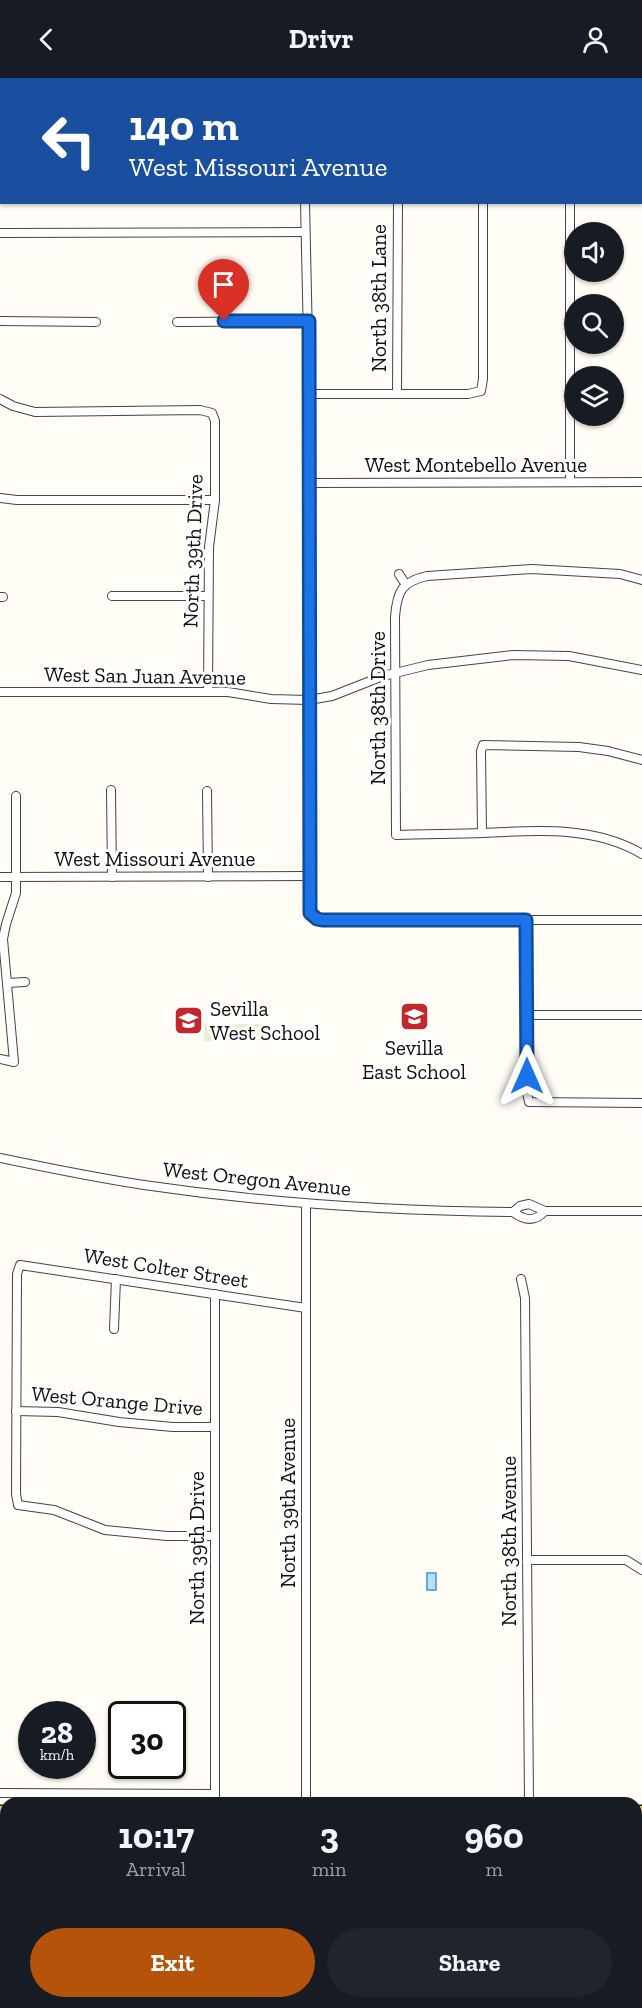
<!DOCTYPE html>
<style>
:root{--surface:#171b24;--page:#20242c;--text:#f1f3f6;--muted:#9ea1a6;--accent:#b45309}
body{margin:0;font-family:"Zilla Slab",serif;background:var(--page);color:var(--text);height:100vh;display:flex;flex-direction:column;font-size:22px;white-space:nowrap}
*{box-sizing:border-box;margin:0}
p{font-size:20px;color:var(--muted)}
.icon{flex:none;width:33px;height:33px;fill:none;stroke:currentColor;stroke-width:2;stroke-linecap:round;stroke-linejoin:round}
.map{position:relative;flex:1;overflow:hidden}
.panel{position:absolute;left:0px;top:1719px;width:642px;height:212px;display:flex;flex-direction:column;background:var(--surface);border-radius:18px 18px 0 0;box-shadow:0 2px 4px #0004}
.panel>*{flex:none}
.banner{position:absolute;left:0px;top:0px;width:642px;height:126px;box-shadow:0 2px 4px #0004;background:#1a4fa0;color:#fff;overflow:hidden}
.fabs{position:absolute;left:564px;top:144px;display:grid;gap:12px}
.fabs a{display:grid;place-items:center;width:60px;height:60px;border-radius:50%;background:var(--surface);box-shadow:0 2px 4px #0004;font-size:30px}
.speed{position:absolute;left:18px;top:1623px;display:flex;gap:12px;font-size:30px;font-weight:700;text-align:center}
.speed>*{display:grid;place-content:center;width:78px;height:78px;border-radius:50%;background:var(--surface);box-shadow:0 2px 4px #0004;line-height:1}
.speed small{font-size:15px;font-weight:400}
.speed .limit{border:3px solid #111;border-radius:9px;background:#fff;color:#111}
.pin{position:absolute;display:grid;place-items:center;width:51px;height:51px;color:#fff;margin:-62px -26px;border-radius:50% 50% 50% 0;rotate:-45deg;box-shadow:0 0 6px #0007}
.pin .icon{rotate:45deg}
.me{position:absolute;width:66px;margin:-33px;rotate:0deg;stroke-linejoin:round;filter:drop-shadow(0 0 4px #0008)}
.turn{display:flex;align-items:center;gap:21px;height:126px;padding:0 30px;font-size:27px}
.turn .icon{width:78px;height:78px;stroke-width:2.5}
.turn b{display:block;font-size:42px;line-height:51px}
.eta{display:flex;justify-content:space-evenly;align-items:center;height:102px;text-align:center}
.eta b{font-size:36px;font-weight:800;line-height:42px}
.cta{display:flex;gap:12px;margin-top:auto;padding:12px 30px}
.cta a{flex:1;height:69px;border-radius:36px;background:var(--accent);color:#fff;font-size:24px;font-weight:800;line-height:69px;text-align:center}
.cta a+a{background:var(--page);color:var(--text)}
header{display:flex;justify-content:space-between;align-items:center;height:78px;padding:0 30px;background:var(--surface);font-size:27px;font-weight:800}
.map>svg:first-child{display:block}
</style>
<header><svg class="icon" aria-label="back" viewBox="0 0 24 24"><path d="M15 5l-7 7 7 7"/></svg>Drivr<svg class="icon" aria-label="person" viewBox="0 0 24 24"><circle cx="12" cy="8" r="4"/><path d="M4 21q1-7 8-7t8 7"/></svg></header>
<div class="map">
<svg width="642" height="1930" viewBox="0 0 642 1930">
<rect width="100%" height="100%" fill="#fffdf5"/>
<g fill="#d5ebbd">
<polygon points="636,1913 642,1913 642,1930 624,1930 624,1925 636,1924"/>
<rect x="577" y="1925" width="27" height="5"/>
</g>
<g fill="#e6f2cf">
<rect x="204" y="946" width="28" height="17"/>
<rect x="235" y="946" width="28" height="17"/>
</g>
<rect fill="#b9e0f7" stroke="#3f96cf" stroke-width="1.5" x="427" y="1495" width="9" height="17"/>
<g fill="none" stroke-linecap="round" stroke-linejoin="round">
<defs>
<g id="minor">
<polyline points="304,0 304,2"/>
<polyline points="472,2 472,0"/>
<polyline points="580,2 580,0"/>
<polyline points="640,53 642,53"/>
<polyline points="0,65 2,65"/>
<polyline points="305,124 309,309 311,835 317,841 326,842 642,842"/>
<polyline points="0,155 305,154"/>
<polyline points="0,243 96,244"/>
<polyline points="177,244 309,243"/>
<polyline points="309,316 468,316 481,313 483,301 483,124"/>
<polyline points="397,316 398,124"/>
<polyline points="0,321 13,328 35,334 200,332 212,335 215,343 215,422 209,469 208,613"/>
<polyline points="570,404 570,124"/>
<polyline points="309,405 642,404"/>
<polyline points="0,420 17,422 215,422"/>
<polyline points="399,496 406,507"/>
<path d="M642 502 620 496 532 491 427 498C401 504 397 514 395 539L396 757C425 756 455 756 484 755 537 752 595 748 642 776"/>
<polyline points="112,518 208,518"/>
<polyline points="0,519 3,519"/>
<polyline points="0,614 228,614 271,621 309,622 332,618 383,598 428,587 513,577 569,578 642,592"/>
<polyline points="111,712 112,799"/>
<polyline points="207,713 208,799"/>
<polyline points="482,755 481,673 483,667 579,669 608,673 642,682"/>
<polyline points="0,799 309,798"/>
<polyline points="526,842 527,1015 529,1024 642,1025"/>
<polyline points="7,905 25,904"/>
<polyline points="527,937 642,937"/>
<polyline points="0,981 14,984 3,861 6,846 16,815 16,718"/>
<path d="M0 1080C48 1090 96 1100 144 1107 266 1125 390 1133 513 1134 525 1143 535 1144 545 1133"/>
<polyline points="306,1126 306,1725"/>
<polyline points="513,1134 520,1128 529,1126 545,1133 642,1133"/>
<polyline points="521,1201 525,1220 529,1725"/>
<polyline points="215,1216 215,1725"/>
<polyline points="114,1251 116,1201"/>
<polyline points="16,1333 58,1334 119,1344 173,1349 215,1349"/>
<polyline points="215,1458 167,1458 105,1452 54,1432 18,1427 16,1416 17,1196 20,1187 306,1230"/>
<polyline points="527,1482 626,1482 642,1492"/>
<polyline points="0,1715 215,1716"/>
<polyline points="127,1924 127,1930"/>
<polyline points="214,1930 214,1924"/>
<polyline points="304,1930 304,1924"/>
</g>
<g id="major">
<polyline points="0,1733 6,1733"/>
<polyline points="636,1733 642,1733"/>
</g>
</defs>
<use href="#minor" stroke="#444" stroke-width="10"/>
<use href="#major" stroke="#222" stroke-width="13"/>
<use href="#minor" stroke="#fff" stroke-width="8"/>
<use href="#major" stroke="#f9d66b" stroke-width="10"/>
</g>
<g fill="none" stroke-linecap="round" stroke-linejoin="round">
<defs>
<polyline id="route" points="224,243 309,243 310,835 317,841 322,842 526,842 527,998"/>
</defs>
<use href="#route" stroke="#114b97" stroke-width="15"/>
<use href="#route" stroke="#1a73e8" stroke-width="10"/>
</g>
<defs>
<symbol id="school-square" viewBox="-11 -11 22 22"><rect x="-9" y="-9" width="18" height="18" rx="4" fill="#c4262e" stroke="#fff"/><path d="M0-5L7-2L0 1L-7-2ZM-4 1L0 2.5L4 1V4Q0 6-4 4Z" fill="#fff"/></symbol>
</defs>
<g fill-rule="evenodd">
<use href="#school-square" x="398" y="922" width="33" height="33"/>
<use href="#school-square" x="172" y="926" width="33" height="33"/>
</g>
<g text-anchor="middle" stroke-width="6" stroke-linejoin="round" paint-order="stroke">
<g font-size="21" fill="#111" stroke="#fff">
<text transform="translate(379 220) rotate(-90)" y="7">North 38th Lane</text>
<text x="476" y="394">West Montebello Avenue</text>
<text transform="translate(193 473) rotate(-88)" y="7">North 39th Drive</text>
<text transform="translate(145 598) rotate(1)" y="7">West San Juan Avenue</text>
<text transform="translate(378 630) rotate(-90)" y="7">North 38th Drive</text>
<text x="155" y="788">West Missouri Avenue</text>
<text transform="translate(257 1101) rotate(6)" y="7">West Oregon Avenue</text>
<text transform="translate(166 1190) rotate(9)" y="7">West Colter Street</text>
<text transform="translate(117 1323) rotate(5)" y="7">West Orange Drive</text>
<text transform="translate(288 1425) rotate(-90)" y="7">North 39th Avenue</text>
<text transform="translate(509 1463) rotate(-90)" y="7">North 38th Avenue</text>
<text transform="translate(197 1470) rotate(-90)" y="7">North 39th Drive</text>
</g>
<g font-size="21" fill="#111" stroke="#fff" text-anchor="start">
<text x="210" y="938">Sevilla<tspan x="210" dy="24">West School</tspan></text>
<text x="414" y="977" text-anchor="middle">Sevilla<tspan x="414" dy="24">East School</tspan></text>
</g>
</g>
</svg>
<div class="fabs">
<a><svg class="icon" aria-label="sound" viewBox="0 0 24 24"><path d="M4 9h4l5-4v14l-5-4H4zM17 9q2 3 0 6"/></svg></a>
<a><svg class="icon" aria-label="search" viewBox="0 0 24 24"><circle cx="10" cy="10" r="6"/><path d="M15 15l6 6"/></svg></a>
<a><svg class="icon" aria-label="layers" viewBox="0 0 24 24"><path d="M12 4l9 5-9 5-9-5zM3 14l9 5 9-5"/></svg></a>
</div>
<div class="speed"><div>28<small>km/h</small></div><div class="limit">30</div></div>
<div class="pin" style="left:224px;top:243px;background:#d93025"><svg class="icon" aria-label="arrive" viewBox="0 0 24 24"><path d="M6 21V4h12l-3 4 3 4H6"/></svg></div>
<svg class="me" style="left:527px;top:998px" viewBox="-20 -20 40 40"><path d="M0-17L14 15 0 8-14 15z" fill="#1a73e8" stroke="#fff" stroke-width="4"/></svg>
<div class="banner">
<div class="turn"><svg class="icon" aria-label="left" viewBox="0 0 24 24"><path d="M17 20v-9H6M10 6l-5 5 5 5"/></svg><div><b>140 m</b>West Missouri Avenue</div></div>
</div>
<section class="panel">
<div class="eta">
<div><b>10:17</b><p>Arrival</p></div>
<div><b>3</b><p>min</p></div>
<div><b>960</b><p>m</p></div>
</div>
<div class="cta"><a>Exit</a><a>Share</a></div>
</section>
</div>
